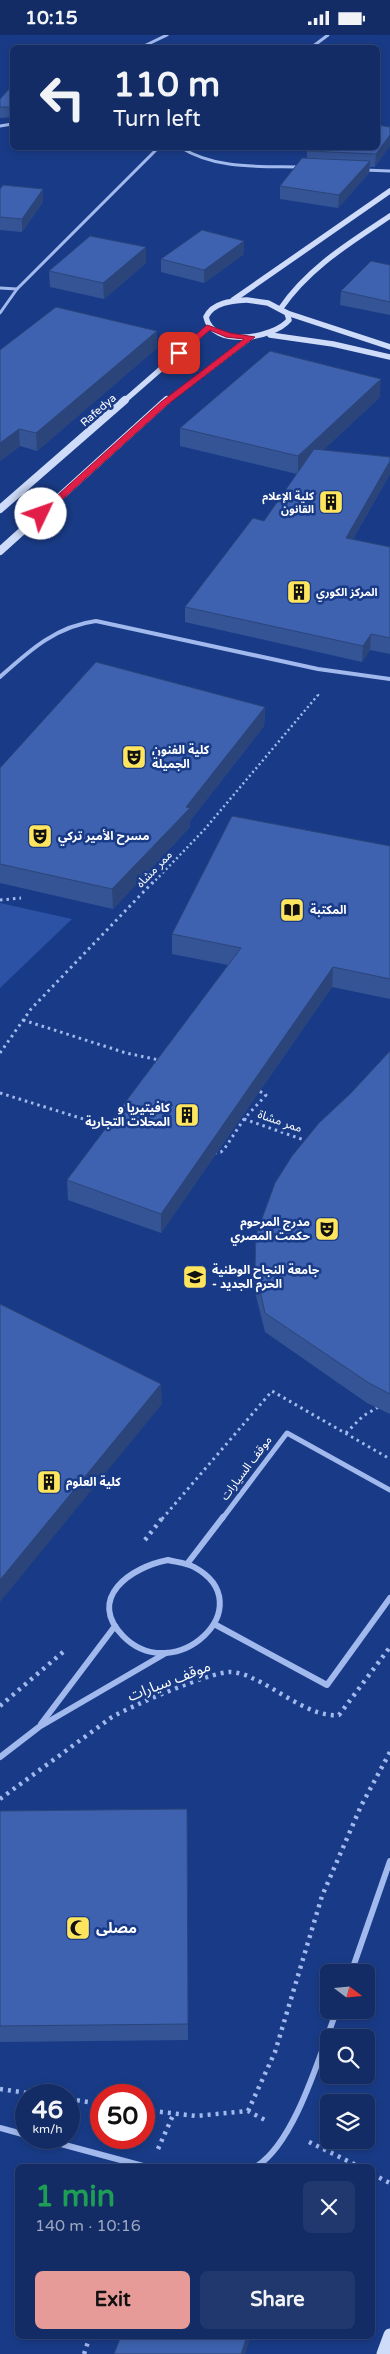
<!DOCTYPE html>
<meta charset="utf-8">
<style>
:root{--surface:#132c65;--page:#20386e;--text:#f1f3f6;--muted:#9da7bf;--line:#324879;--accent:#e69b98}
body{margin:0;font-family:"Varela Round","Noto Sans Arabic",sans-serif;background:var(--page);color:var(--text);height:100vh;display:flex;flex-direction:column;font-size:19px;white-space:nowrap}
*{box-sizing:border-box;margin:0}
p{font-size:16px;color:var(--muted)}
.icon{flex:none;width:28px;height:28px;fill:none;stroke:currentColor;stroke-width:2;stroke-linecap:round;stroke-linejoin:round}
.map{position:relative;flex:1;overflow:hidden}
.panel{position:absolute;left:15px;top:2129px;width:360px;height:175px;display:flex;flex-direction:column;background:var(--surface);border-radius:8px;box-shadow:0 2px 8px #0003,0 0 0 1px var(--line)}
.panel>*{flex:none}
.guide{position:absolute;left:10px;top:10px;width:370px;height:105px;border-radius:8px;box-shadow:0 2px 8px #0003,0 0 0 1px var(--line);background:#132c65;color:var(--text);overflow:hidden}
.needle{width:32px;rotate:106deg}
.fabs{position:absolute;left:320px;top:1929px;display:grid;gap:10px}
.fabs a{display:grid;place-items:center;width:55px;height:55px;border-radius:8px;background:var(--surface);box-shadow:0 2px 8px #0003,0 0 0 1px var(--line);font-size:25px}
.speed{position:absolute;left:15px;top:2049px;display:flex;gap:10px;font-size:25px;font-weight:700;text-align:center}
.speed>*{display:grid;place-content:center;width:65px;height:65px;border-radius:50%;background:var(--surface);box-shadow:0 2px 8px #0003,0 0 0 1px var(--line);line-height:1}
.speed small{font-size:12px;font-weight:400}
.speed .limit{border:8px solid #d22;background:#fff;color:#111}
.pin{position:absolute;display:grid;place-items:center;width:42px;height:42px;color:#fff;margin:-21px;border-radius:10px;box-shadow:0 2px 8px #0006}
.me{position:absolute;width:55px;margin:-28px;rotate:48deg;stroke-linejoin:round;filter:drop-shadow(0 0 4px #0008)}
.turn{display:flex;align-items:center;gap:18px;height:105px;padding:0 20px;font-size:22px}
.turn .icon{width:65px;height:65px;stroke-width:2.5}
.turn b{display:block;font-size:35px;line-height:42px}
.round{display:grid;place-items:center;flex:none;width:52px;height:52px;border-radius:8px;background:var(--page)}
.head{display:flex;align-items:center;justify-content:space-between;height:85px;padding:0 20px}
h1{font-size:30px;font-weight:700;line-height:38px;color:#1e9e55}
.action{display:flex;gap:10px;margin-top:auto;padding:10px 20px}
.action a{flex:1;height:58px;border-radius:8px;background:var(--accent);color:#111;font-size:20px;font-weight:700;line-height:58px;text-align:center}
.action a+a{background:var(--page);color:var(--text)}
.status{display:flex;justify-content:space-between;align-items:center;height:35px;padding:0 25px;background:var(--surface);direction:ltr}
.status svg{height:14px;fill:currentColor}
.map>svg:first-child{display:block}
</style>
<div class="status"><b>10:15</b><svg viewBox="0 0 49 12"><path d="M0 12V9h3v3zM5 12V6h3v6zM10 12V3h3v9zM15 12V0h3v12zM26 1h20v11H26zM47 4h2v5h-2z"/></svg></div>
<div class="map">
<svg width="390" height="2319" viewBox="0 0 390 2319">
<rect width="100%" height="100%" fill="#193b87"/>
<polygon fill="#2c52a6" points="0,868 72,884 0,953"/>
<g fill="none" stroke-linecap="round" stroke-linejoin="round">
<polyline stroke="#a1b9ed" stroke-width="2.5" stroke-dasharray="2 3" stroke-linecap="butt" points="152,849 204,795 318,660 315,659"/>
<g stroke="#a1b9ed" stroke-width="3" stroke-dasharray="2.5 4" stroke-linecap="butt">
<polyline points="0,865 21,863"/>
<polyline points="23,985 126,1018 159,1025"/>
<polyline points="0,1018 31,974 153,847"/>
<polyline points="0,1058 109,1092"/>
<polyline points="244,1084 307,1106"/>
<polyline points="214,1118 221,1117 225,1113 244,1084 266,1060 256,1054"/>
<polyline points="346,1398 363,1381 380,1371"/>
<polyline points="162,1484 272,1356 390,1424"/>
</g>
<g stroke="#a1b9ed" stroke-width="4.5" stroke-dasharray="3 5" stroke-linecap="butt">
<polyline points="145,1505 163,1482"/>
<polyline points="0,1671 63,1617"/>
<path d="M0 1764 112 1682C134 1670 207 1638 230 1637 236 1637 247 1640 252 1643 278 1654 311 1683 339 1680L390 1612"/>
<polyline points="0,2054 41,2060"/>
<polyline points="69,2064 101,2069"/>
<polyline points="144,2075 196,2081 248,2076 265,2085"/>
<polyline points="248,2076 275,2017 322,1861 361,1771 390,1717"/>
<polyline points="309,2107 358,2131"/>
<polyline points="158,2114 174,2078"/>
<polyline points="372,2139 390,2148"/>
<polyline points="84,2319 90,2301"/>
</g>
<g stroke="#a1b9ed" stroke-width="3">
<polyline points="142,12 167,0"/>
<polyline points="312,12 328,0"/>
<polyline points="0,91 12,89"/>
<path d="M180 112C216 135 260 131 301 132"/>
<polyline points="364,135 390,136"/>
<polyline points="0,253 17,254"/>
<polyline points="0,278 17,254 159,112"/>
</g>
<path stroke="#a1b9ed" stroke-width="4" d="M0 642C29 616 56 591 96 586L318 634 390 644"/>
<polyline stroke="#a1b9ed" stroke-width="5" points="222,1484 287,1398 390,1455"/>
<g stroke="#a1b9ed" stroke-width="6">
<path d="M168 1525C176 1527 187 1528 194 1532 264 1570 175 1654 123 1601 86 1563 131 1532 168 1525Z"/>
<polyline points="187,1529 223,1482"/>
<polyline points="216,1590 327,1650 390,1563"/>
<polyline points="41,1689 115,1591"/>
<polyline points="0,1722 39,1692 166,1618"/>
<polyline points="351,1938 390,1826"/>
<polyline points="0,2093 26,2100"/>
<polyline points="35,2102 143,2131"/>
<path d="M257 2131C296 2106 320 2018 337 1975"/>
</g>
<g stroke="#cedbf9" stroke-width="5.5">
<polyline points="233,265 390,156"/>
<path d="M247 265 268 268 287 278 289 285C273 304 212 313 206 282 213 267 232 266 247 265Z"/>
<path d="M281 273C309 232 350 208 390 181"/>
<polyline points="287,278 390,312"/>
<polyline points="270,300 333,309 390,322"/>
<polyline points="123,367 209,292"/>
<polyline points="166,367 251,302"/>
</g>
<g stroke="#cedbf9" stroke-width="8">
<polyline points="0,474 125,365"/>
<polyline points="0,516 167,365"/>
</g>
<polyline stroke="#cedbf9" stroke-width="13" points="383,2319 390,2300"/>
</g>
<g fill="#355496">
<polygon points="12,51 12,82 0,83 0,64"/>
<polygon points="378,112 375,132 370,132 369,138 338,173 280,164 280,151 307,123 307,116"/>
<polygon points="0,154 43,167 22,197 0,195"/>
<polygon points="244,206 244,219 204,248 161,237 161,224"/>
<polygon points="146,228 104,264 50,252 49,236"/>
<polygon points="390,230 390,280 340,270 341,256"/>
<polygon points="157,313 37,416 20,411 0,426 0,315"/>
<polygon points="380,362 323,415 390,422 390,439 353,504 390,512 390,619 370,615 362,627 185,587 185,572 264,486 297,439 180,411 180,393"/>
<polygon points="265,672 264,691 190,786 190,792 113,874 0,848 0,733"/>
<polygon points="390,811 390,964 332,952 161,1198 68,1165 67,1145 228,930 172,919 172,899"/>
<polygon points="390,1016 390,1379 367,1368 265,1297 254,1253 256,1200 351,1058"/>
<polygon points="187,1774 188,2005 0,2007 0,1776"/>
</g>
<g fill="#2b457a">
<polygon points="390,100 390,111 375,132 376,119"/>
<polygon points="370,126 369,138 338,173 339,160"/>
<polygon points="43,154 43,167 22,197 22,184"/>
<polygon points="244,206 244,219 204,248 204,235"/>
<polygon points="146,212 146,228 104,264 103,248"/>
<polygon points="157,296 157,313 37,416 36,398"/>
<polygon points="381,344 380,362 298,439 298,421"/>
<polygon points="19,394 20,411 0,426 0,408"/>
<polygon points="390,426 390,439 345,518 346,503"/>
<polygon points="371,599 370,615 362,627 363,611"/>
<polygon points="265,672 264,691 190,786 190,792 113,874 112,854 186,772"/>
<polygon points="333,932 332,952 161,1198 161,1179"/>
<polygon points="161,1349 162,1369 0,1567 0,1545"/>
<polygon points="247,2301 251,2301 245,2319 241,2319"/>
</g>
<g fill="#3e62af" stroke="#2b457a">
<polygon points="12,51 12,72 0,72 0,64"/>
<polygon points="378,90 390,92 390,100 376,119 307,116 310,112 378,112"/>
<polygon points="302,123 370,126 339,160 280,151"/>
<polygon points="3,150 43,154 22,184 0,182 0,154"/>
<polygon points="202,195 244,206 204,235 161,224"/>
<polygon points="90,201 146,212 103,248 49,236"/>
<polygon points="371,226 390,230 390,267 341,256"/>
<polygon points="56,272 157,296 36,398 19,394 0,408 0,315"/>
<polygon points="270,316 381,344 298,421 180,393"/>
<polygon points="314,414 390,422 390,426 346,503 390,512 390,603 371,599 363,611 185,572 253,483 264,486"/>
<polygon points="96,627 265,672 186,772 190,773 112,854 0,829 0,733"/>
<polygon points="232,781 390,811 390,944 333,932 161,1179 67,1145 241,913 172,899"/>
<polygon points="390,1016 390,1359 369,1348 265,1278 255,1233 256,1200 275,1148 292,1121 319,1088 351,1058"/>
<polygon points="0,1269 161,1349 0,1545"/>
<polygon points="187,1774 188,1989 0,1991 0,1776"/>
<polygon points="121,2301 247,2301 241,2319 114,2319"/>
</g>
<polygon fill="#e11d48" stroke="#92132f" points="207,290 230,298 255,302 167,370 44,481 38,481 38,478 161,367 244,304 226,302 210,295 182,319 177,319 177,316"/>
<defs>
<symbol id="building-square" viewBox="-11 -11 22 22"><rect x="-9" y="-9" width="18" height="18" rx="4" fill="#ffe55d" stroke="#193b87"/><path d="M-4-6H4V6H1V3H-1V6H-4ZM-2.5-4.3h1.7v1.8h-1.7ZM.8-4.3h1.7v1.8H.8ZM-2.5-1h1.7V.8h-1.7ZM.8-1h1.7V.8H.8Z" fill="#111"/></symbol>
<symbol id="theatre-square" viewBox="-11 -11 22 22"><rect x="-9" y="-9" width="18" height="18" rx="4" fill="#ffe55d" stroke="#193b87"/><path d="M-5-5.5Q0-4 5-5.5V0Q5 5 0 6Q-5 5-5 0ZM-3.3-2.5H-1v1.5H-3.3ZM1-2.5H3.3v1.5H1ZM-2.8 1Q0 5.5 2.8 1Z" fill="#111"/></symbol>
<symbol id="library-square" viewBox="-11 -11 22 22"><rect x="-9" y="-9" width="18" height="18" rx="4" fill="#ffe55d" stroke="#193b87"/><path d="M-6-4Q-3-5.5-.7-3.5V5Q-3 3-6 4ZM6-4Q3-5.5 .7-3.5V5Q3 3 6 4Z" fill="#111"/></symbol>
<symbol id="university-square" viewBox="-11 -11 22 22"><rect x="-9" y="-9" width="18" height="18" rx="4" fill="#ffe55d" stroke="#193b87"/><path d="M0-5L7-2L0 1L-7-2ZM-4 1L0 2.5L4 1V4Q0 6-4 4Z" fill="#111"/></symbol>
<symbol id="mosque-square" viewBox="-11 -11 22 22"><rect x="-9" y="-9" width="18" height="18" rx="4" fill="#ffe55d" stroke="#193b87"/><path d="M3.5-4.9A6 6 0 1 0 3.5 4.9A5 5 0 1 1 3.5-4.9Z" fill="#111"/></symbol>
</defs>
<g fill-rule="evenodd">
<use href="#building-square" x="317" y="453" width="28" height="28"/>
<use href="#building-square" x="285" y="543" width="28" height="28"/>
<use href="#theatre-square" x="120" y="708" width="28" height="28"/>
<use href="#theatre-square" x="26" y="787" width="28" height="28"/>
<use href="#library-square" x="278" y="861" width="28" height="28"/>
<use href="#building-square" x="173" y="1066" width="28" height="28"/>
<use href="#theatre-square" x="313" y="1180" width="28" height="28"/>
<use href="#university-square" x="181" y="1228" width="28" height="28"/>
<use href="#building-square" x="35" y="1433" width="28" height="28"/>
<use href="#mosque-square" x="64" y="1879" width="28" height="28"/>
</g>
<g text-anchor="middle" stroke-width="5" stroke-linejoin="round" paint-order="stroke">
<g font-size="11" fill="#fff" stroke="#193b87">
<text transform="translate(98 375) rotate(-41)" y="4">Rafedya</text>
</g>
<g font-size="11" font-weight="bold" fill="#fff" stroke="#193b87" text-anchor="end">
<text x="314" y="465">كلية الإعلام<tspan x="314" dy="13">القانون</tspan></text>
<text x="316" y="561" text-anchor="start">المركز الكوري</text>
</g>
<g font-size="12" font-weight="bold" fill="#fff" stroke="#193b87" text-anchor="start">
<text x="152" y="719">كلية الفنون<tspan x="152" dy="14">الجميلة</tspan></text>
<text x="58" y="805">مسرح الأمير تركي</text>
<text x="310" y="879">المكتبة</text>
<text x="170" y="1077" text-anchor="end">كافيتيريا و<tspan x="170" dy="14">المحلات التجارية</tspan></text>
<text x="310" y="1191" text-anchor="end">مدرج المرحوم<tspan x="310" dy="14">حكمت المصري</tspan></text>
<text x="212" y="1239">جامعة النجاح الوطنية<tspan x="212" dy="14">- الحرم الجديد</tspan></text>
<text x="66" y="1451">كلية العلوم</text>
</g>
<g font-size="12" fill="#fff" stroke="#193b87">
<text transform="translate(154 834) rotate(-46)" y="4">ممر مشاه</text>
<text transform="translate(280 1086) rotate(19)" y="4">ممر مشاة</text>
<text transform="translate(246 1433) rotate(-53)" y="4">موقف السيارات</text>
</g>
<g font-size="15" fill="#fff" stroke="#193b87">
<text transform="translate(169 1646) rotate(-21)" y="5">موقف سيارات</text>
</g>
<g font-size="15" font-weight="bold" fill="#fff" stroke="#193b87" text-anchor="start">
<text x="96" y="1898">مصلى</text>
</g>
</g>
</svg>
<div class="fabs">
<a><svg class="needle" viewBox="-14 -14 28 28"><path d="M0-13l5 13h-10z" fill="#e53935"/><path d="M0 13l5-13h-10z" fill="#9da7bf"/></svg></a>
<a><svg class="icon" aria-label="search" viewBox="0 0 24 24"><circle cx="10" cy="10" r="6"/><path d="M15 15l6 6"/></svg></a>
<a><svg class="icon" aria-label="layers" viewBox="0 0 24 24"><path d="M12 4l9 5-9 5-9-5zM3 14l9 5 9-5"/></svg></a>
</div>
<div class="speed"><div>46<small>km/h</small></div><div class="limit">50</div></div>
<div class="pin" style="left:179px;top:318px;background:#d93025"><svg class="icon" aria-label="arrive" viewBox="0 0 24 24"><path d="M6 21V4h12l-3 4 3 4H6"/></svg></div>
<svg class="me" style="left:41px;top:479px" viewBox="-20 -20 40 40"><circle r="19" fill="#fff"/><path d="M0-13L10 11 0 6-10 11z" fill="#e11d48"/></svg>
<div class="guide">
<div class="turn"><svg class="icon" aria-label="left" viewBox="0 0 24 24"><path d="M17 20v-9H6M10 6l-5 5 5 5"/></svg><div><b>110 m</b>Turn left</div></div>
</div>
<section class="panel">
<div class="head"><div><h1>1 min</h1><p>140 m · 10:16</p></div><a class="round"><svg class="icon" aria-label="close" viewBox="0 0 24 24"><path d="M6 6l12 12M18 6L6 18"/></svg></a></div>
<div class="action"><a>Exit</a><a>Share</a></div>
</section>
</div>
